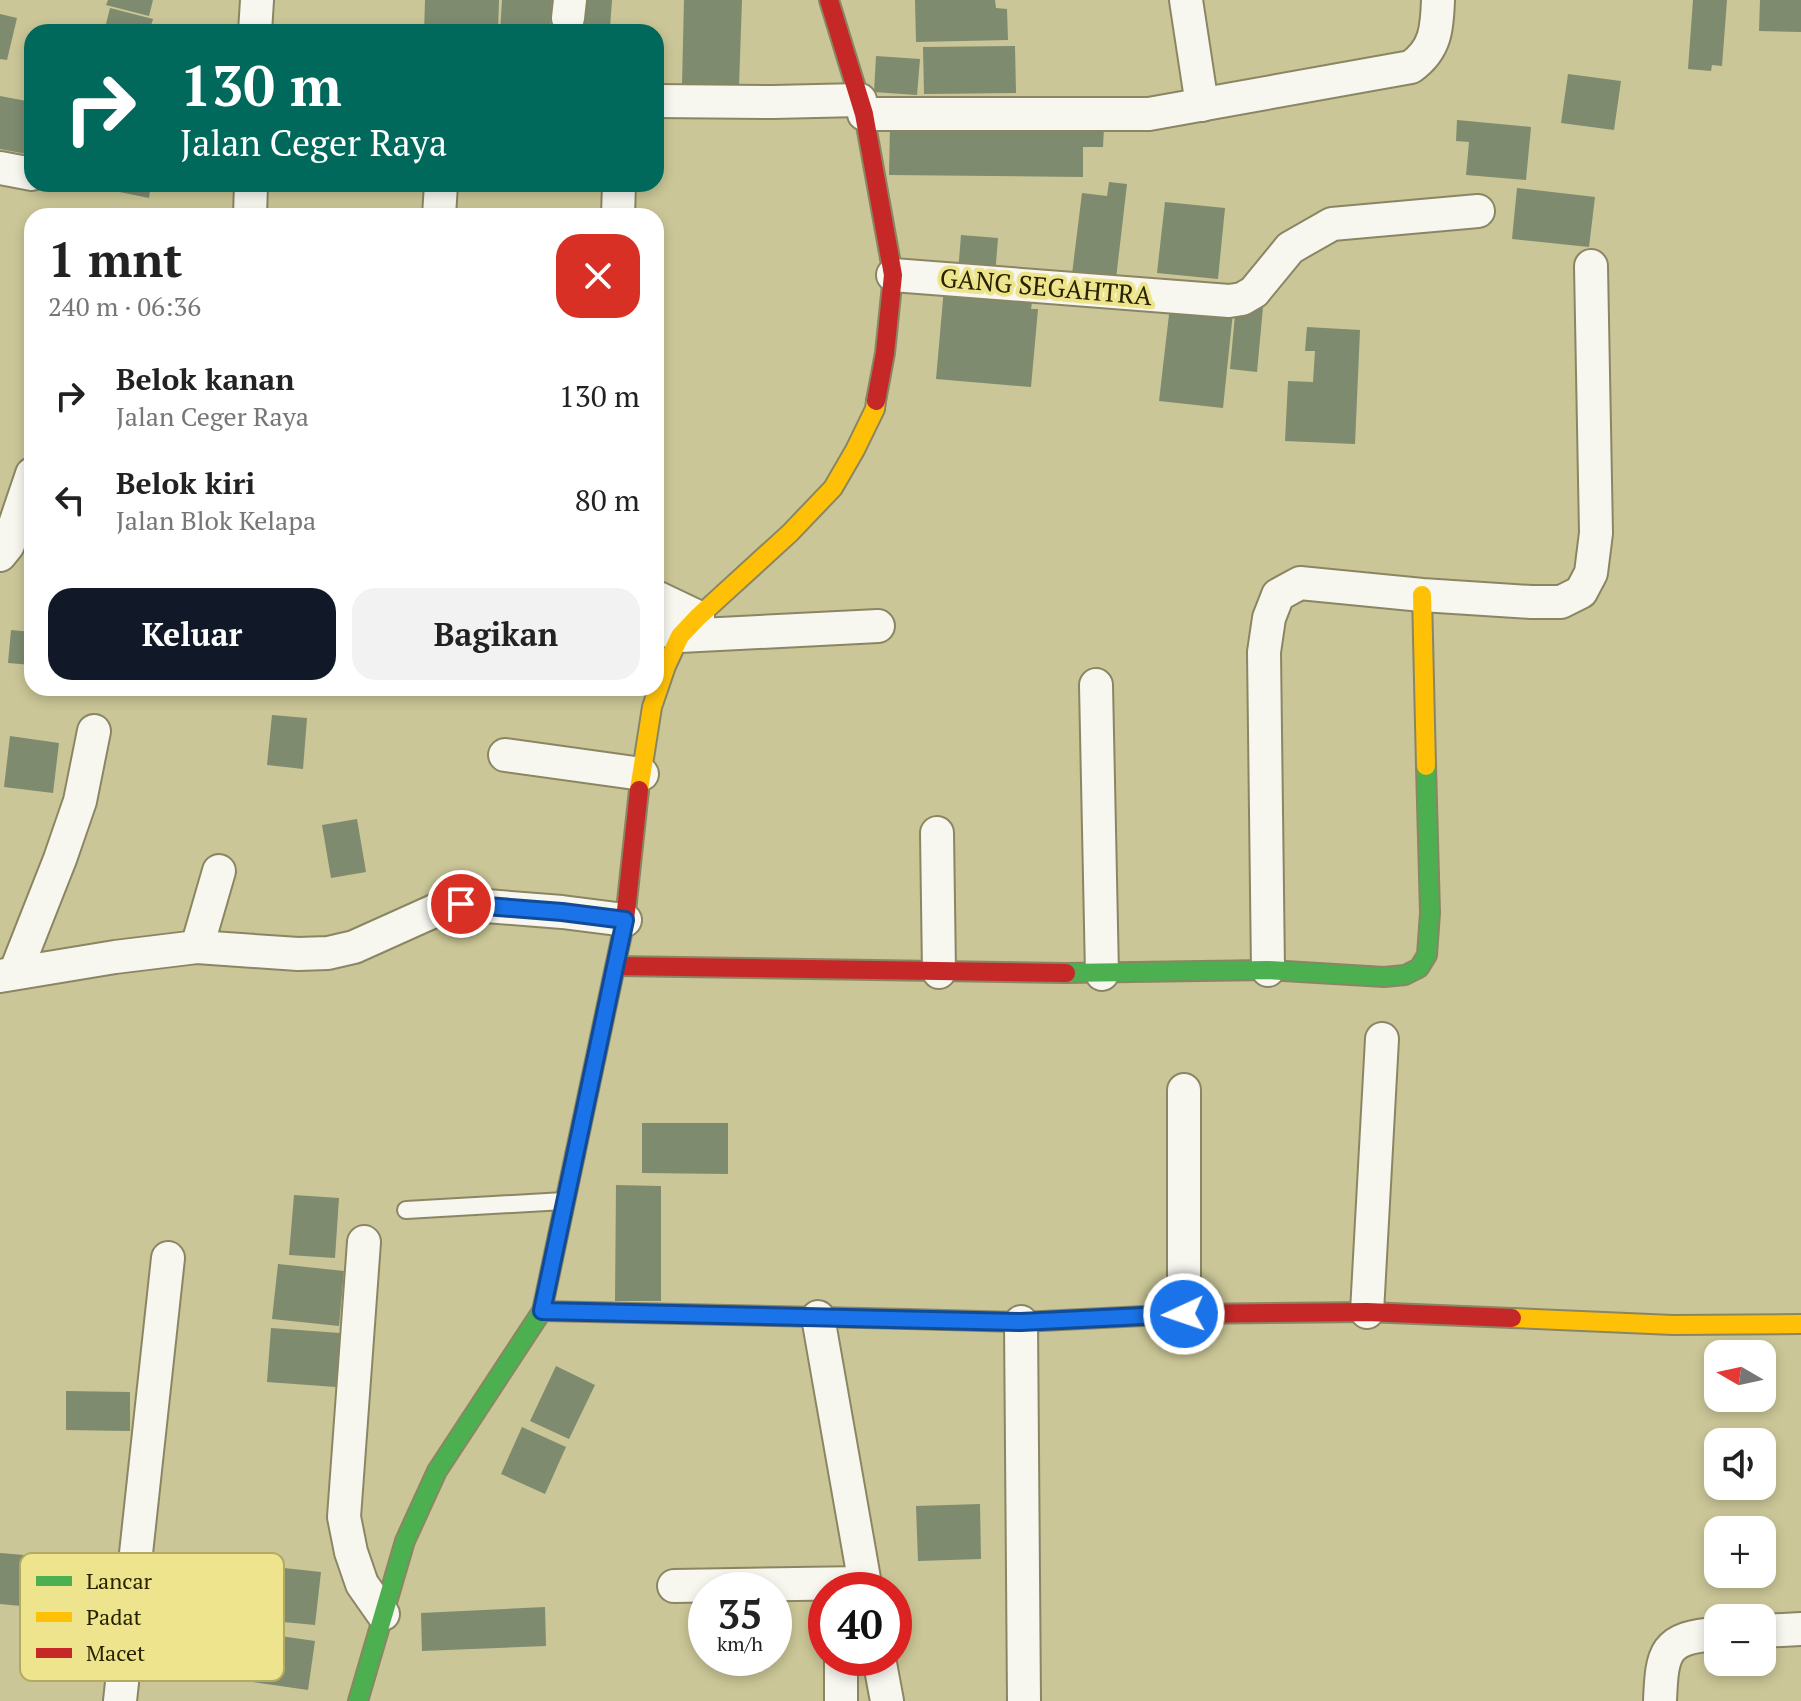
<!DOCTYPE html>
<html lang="id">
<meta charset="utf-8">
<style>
:root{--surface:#fff;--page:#f2f2f2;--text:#222;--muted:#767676;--accent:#111827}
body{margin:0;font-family:"PT Serif",serif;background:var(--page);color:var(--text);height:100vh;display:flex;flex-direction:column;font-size:30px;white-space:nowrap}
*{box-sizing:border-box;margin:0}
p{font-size:26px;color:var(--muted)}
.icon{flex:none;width:44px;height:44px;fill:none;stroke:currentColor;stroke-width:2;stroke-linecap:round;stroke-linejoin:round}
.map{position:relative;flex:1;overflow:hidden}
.details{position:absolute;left:24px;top:208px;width:640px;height:488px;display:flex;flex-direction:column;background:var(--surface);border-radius:24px;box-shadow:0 4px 12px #0003}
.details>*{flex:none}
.banner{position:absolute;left:24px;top:24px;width:640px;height:168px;border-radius:24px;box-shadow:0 4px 12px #0003;background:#00695c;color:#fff;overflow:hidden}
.needle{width:52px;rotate:279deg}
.controls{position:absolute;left:1704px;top:1340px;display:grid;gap:16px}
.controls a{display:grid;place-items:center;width:72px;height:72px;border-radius:16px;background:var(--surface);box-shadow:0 4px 12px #0003;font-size:40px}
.speed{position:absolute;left:688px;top:1572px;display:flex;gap:16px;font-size:40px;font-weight:700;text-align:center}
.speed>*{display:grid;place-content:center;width:104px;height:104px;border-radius:50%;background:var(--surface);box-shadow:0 4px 12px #0003;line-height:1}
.speed small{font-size:20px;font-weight:400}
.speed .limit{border:12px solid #d22;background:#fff;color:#111}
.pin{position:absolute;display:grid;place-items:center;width:68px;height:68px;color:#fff;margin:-34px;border:4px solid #fff;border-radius:50%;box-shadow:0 2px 8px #0007}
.me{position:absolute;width:88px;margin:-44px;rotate:267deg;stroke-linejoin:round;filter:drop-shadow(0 0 6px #0008)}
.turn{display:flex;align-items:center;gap:28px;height:168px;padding:0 24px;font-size:36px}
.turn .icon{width:104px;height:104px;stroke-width:2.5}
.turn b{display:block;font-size:56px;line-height:68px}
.round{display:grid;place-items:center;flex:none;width:84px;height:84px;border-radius:24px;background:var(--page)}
.headline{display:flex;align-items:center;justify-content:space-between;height:136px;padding:0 24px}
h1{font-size:48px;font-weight:700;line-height:60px}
.action{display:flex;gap:16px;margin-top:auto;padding:16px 24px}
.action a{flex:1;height:92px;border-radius:24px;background:var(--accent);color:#fff;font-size:32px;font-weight:700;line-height:92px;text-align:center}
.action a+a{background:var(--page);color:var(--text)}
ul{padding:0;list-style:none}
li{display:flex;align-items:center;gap:24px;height:104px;padding:0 24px}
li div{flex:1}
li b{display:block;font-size:30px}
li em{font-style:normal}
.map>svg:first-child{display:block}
</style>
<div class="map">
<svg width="1801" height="1701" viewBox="0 0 1801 1701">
<rect width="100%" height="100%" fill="#cac697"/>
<g fill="#7e8b6f">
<polygon points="108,0 153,0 149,16 106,5"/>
<polygon points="425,0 499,0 498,32 424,32"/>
<polygon points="502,0 552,0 550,32 500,32"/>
<polygon points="578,0 612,0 610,28 577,27"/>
<polygon points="684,0 742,0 739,86 682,85"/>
<polygon points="915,0 995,0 996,8 1007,9 1008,40 916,42"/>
<polygon points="1693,0 1727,0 1722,66 1712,65 1711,71 1688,69"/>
<polygon points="1760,0 1801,0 1801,32 1759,31"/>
<polygon points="110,8 153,19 149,32 104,32"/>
<polygon points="0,14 17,18 7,60 0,59"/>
<polygon points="1015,46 1016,93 924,94 923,47"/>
<polygon points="876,56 920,59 917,95 874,92"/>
<polygon points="1568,74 1621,81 1614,130 1561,123"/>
<polygon points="0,96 32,102 32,155 0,149"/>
<polygon points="1457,120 1531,127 1526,180 1466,175 1469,142 1456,141"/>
<polygon points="890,125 1104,128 1103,147 1083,147 1083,177 889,175"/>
<polygon points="1109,182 1127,184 1116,279 1072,274 1082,193 1107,196"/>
<polygon points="85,184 151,184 149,198 85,185"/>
<polygon points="1517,188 1595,197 1589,247 1512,239"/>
<polygon points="1165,202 1225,208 1218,279 1157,273"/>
<polygon points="961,235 998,238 995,276 958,273"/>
<polygon points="944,288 1033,296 1031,309 1038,309 1031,387 936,379"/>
<polygon points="1236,304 1263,307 1257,372 1230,369"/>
<polygon points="1170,306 1233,312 1223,408 1159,401"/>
<polygon points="1307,327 1360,330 1355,444 1285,441 1288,381 1313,382 1315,351 1305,351"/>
<polygon points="11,630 32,632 32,665 8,663"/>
<polygon points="272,715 307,718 303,769 267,765"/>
<polygon points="10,736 59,743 53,793 4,787"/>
<polygon points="357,819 366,872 331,878 322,825"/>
<polygon points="642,1123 728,1123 728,1174 642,1173"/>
<polygon points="616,1185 661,1186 661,1301 615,1301"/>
<polygon points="294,1195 339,1198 335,1258 289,1255"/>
<polygon points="278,1264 344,1271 339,1326 272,1319"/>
<polygon points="271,1328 340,1333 336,1387 267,1382"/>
<polygon points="556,1366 595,1385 569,1439 530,1421"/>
<polygon points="66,1391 130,1392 130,1431 66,1430"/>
<polygon points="522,1427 566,1447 545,1494 501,1474"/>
<polygon points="980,1504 981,1559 918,1561 916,1506"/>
<polygon points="0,1553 36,1556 32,1607 0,1604"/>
<polygon points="256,1565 321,1572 315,1625 250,1619"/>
<polygon points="545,1607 546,1646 422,1651 421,1613"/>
<polygon points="253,1632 315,1641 308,1690 246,1681"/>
</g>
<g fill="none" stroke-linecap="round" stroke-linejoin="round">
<defs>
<polyline id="lane" points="406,1210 564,1201"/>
<g id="street">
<polyline points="1186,0 1202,105"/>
<polyline points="568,18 570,0"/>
<polyline points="255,32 257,0"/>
<polyline points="656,101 773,102 860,100"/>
<path d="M864 114H1149L1411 67C1436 49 1437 28 1438 0"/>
<polyline points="0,168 32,174"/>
<polyline points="250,216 251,184"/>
<polyline points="439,216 441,184"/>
<polyline points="618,216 619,184"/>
<polyline points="893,275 1229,301 1242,299 1254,292 1290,248 1332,224 1478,211"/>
<polyline points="0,555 8,545 32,474"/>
<polyline points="656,597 698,617"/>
<polyline points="656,625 680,636 878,626"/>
<polyline points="1096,685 1102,974"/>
<polyline points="505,755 642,774"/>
<polyline points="937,833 939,972"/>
<polyline points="197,947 219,871"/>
<polyline points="1268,970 1264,652 1269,618 1278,595 1300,583 1422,595 1531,602 1561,602 1581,592 1591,573 1596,533 1591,266"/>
<polyline points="15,973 60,859 80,801 94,731"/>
<polyline points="0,976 115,957 197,947 298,954 328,953 354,947 443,907 461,904 562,912 625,920"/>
<polyline points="1184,1090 1184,1314"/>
<polyline points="364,1242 344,1517 351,1552 362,1584 383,1614"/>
<polyline points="1367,1312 1382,1039"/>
<polyline points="818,1317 866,1590"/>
<polyline points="1021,1322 1024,1701"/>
<polyline points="674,1586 864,1583"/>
<polyline points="1762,1631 1801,1629"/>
<polyline points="841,1658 841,1701"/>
<polyline points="879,1658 887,1701"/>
<polyline points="120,1701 168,1258"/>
<path d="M1660 1701C1662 1652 1664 1637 1718 1634"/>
</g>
<g id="fast">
<polyline points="1066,973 1268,970 1384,977 1405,975 1419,968 1427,955 1430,913 1426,766"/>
<polyline points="542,1311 908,1319"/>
<polyline points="358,1701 405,1541 437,1471 542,1311 575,1155"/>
</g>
<g id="slow">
<polyline points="1422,595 1426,766"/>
<polyline points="639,790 652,707 666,666 680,636 698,617 790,533 833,488 855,450 875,409 876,401"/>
<polyline points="1512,1318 1673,1325 1801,1324"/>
</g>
<g id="jam">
<polyline points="829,0 864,114 893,275 885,353 876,401"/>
<polyline points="616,966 1066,973"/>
<polyline points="575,1155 625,920 639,790"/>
<polyline points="908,1319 1021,1322 1184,1314 1367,1312 1512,1318"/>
</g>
</defs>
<use href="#lane" stroke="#8a8664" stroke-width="20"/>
<use href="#street" stroke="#8a8664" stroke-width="36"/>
<use href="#fast" stroke="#8a8664" stroke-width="22"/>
<use href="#slow" stroke="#8a8664" stroke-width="22"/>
<use href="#jam" stroke="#8a8664" stroke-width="22"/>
<use href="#lane" stroke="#f7f6ef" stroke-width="16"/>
<use href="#street" stroke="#f7f6ef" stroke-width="32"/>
<use href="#fast" stroke="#4caf50" stroke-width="18"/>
<use href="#slow" stroke="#ffc107" stroke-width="18"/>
<use href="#jam" stroke="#c62828" stroke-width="18"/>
</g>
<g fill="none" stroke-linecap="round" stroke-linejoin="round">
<defs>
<polyline id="route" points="461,904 562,912 625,920 542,1311 1021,1322 1184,1314"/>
</defs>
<use href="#route" stroke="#114b97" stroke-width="20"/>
<use href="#route" stroke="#1a73e8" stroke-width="14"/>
</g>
<g text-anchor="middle" stroke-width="8" stroke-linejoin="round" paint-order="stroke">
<g font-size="26" fill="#272300" stroke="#ede48d">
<text transform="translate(1046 287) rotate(5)" y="9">GANG SEGAHTRA</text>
</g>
</g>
<rect x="20" y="1553" width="264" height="128" rx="12" fill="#ede48d" stroke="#b2aa63" stroke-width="2"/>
<rect x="36" y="1576" width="36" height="10" fill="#4caf50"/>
<rect x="36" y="1612" width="36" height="10" fill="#ffc107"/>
<rect x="36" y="1648" width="36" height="10" fill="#c62828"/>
<g font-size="22" fill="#272300">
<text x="86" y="1589">Lancar</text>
<text x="86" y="1625">Padat</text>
<text x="86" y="1661">Macet</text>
</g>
</svg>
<div class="controls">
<a><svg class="needle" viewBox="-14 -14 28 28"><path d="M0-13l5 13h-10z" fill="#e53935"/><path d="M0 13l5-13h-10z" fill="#767676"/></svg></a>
<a><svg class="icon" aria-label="sound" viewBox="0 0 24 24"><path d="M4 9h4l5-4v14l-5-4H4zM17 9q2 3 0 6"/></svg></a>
<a>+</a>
<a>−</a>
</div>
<div class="speed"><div>35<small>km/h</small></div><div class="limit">40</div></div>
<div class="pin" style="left:461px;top:904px;background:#d93025"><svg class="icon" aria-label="arrive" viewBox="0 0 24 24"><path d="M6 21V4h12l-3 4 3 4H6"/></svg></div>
<svg class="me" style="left:1184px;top:1314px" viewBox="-20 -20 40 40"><circle r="17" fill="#1a73e8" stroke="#fff" stroke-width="3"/><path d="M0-11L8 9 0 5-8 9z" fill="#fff"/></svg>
<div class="banner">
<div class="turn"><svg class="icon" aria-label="right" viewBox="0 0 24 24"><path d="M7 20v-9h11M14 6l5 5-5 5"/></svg><div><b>130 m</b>Jalan Ceger Raya</div></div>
</div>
<section class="details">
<div class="headline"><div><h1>1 mnt</h1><p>240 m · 06:36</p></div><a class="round" style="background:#d93025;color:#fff"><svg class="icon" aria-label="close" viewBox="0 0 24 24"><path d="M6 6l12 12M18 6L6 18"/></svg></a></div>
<ul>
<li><svg class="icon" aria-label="right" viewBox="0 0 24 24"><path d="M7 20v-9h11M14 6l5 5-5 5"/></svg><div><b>Belok kanan</b><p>Jalan Ceger Raya</p></div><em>130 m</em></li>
<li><svg class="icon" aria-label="left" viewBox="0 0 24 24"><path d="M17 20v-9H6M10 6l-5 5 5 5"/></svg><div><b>Belok kiri</b><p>Jalan Blok Kelapa</p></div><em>80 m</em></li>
</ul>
<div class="action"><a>Keluar</a><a>Bagikan</a></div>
</section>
</div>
